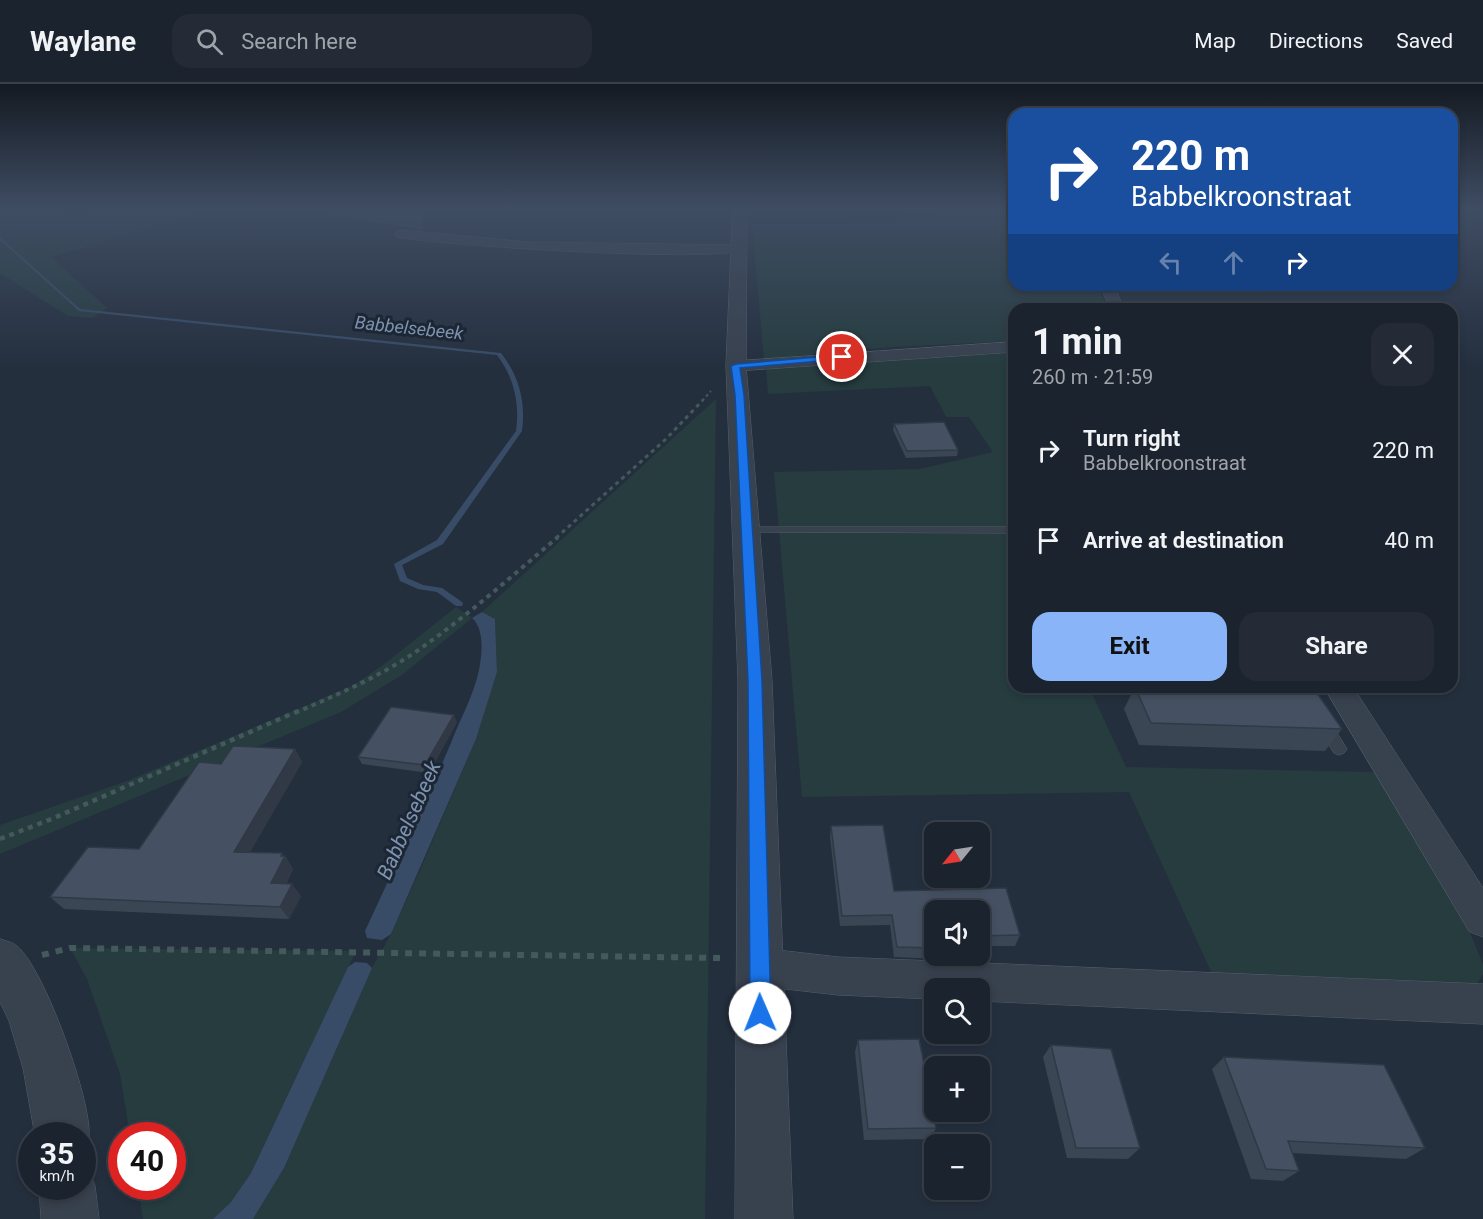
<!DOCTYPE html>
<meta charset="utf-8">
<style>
:root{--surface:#1b232e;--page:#242b36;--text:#f1f3f6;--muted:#a0a4aa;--line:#39404a;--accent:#8ab4f8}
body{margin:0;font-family:Roboto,sans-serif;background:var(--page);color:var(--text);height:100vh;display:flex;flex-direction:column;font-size:22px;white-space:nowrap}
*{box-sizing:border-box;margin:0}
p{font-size:20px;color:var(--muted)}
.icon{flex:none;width:33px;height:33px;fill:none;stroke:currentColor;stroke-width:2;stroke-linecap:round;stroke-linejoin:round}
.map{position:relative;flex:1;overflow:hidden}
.details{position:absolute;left:1008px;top:219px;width:450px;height:390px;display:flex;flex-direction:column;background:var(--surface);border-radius:18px;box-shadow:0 3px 9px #0003,0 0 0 2px var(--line)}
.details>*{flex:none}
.top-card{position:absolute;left:1008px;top:24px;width:450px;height:183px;border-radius:18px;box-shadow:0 3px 9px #0003,0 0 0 2px var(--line);background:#1a4fa0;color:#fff;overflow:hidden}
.needle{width:39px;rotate:240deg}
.fabs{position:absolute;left:924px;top:738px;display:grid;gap:12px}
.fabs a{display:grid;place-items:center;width:66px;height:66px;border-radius:12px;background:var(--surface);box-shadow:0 3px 9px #0003,0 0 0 2px var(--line);font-size:30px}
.speed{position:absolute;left:18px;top:1038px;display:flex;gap:12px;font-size:30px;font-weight:700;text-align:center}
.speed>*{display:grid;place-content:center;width:78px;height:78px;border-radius:50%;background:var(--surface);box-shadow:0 3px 9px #0003,0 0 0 2px var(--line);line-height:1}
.speed small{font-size:15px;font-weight:400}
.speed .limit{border:9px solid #d22;background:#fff;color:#111}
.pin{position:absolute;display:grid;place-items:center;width:51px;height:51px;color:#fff;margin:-26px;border:3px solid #fff;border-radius:50%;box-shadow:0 2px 6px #0007}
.me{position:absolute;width:66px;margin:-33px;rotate:359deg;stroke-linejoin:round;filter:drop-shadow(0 0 4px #0008)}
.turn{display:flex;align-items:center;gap:21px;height:126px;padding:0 24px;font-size:27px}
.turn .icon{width:78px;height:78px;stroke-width:2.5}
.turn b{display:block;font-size:42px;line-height:51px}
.lanes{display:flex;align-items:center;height:57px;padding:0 24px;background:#0003;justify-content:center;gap:30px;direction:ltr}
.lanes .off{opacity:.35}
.round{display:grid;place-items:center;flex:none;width:63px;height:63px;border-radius:18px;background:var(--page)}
.head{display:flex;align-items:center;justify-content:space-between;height:102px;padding:0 24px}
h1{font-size:36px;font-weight:700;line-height:45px}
.action{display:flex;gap:12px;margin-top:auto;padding:12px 24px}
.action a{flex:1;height:69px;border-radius:18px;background:var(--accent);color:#111;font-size:24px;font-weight:700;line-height:69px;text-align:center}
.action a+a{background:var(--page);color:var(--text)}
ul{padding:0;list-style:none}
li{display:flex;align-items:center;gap:18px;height:90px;padding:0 24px}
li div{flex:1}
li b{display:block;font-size:22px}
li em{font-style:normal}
header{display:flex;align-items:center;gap:36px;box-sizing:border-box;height:84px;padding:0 30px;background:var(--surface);border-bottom:2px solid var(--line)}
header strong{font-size:28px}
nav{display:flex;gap:33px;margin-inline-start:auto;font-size:21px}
.search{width:420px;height:54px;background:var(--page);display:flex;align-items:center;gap:15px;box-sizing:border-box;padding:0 21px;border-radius:18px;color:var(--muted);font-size:22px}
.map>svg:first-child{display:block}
</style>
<header>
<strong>Waylane</strong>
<div class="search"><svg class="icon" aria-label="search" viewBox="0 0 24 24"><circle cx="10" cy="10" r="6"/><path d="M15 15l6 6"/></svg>Search here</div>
<nav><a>Map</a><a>Directions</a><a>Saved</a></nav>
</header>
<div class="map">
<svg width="1483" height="1135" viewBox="0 0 1483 1135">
<rect width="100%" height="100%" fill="#242f3e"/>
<g fill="#263c3f">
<polygon points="0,125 80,128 117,125 212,125 51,173 107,224 93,234 68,232 0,189"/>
<polygon points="1014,137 1014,201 1097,201 1107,225 1014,225 1014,257 892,263 764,275 752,140"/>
<polygon points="1014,266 1014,603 1089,603 1126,683 1376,688 1471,851 1483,880 1483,890 1476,901 1213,892 1129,708 802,713 774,388 920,385 993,368 969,333 946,333 930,302 768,310 766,284"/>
<polygon points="716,315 705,1135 253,1135 284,1084 372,884 391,850 421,784 476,655 497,588 495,535 482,528"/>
<polygon points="456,523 472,534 402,591 341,628 0,770 0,741 127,697 352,602 383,581"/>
<polygon points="70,864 356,867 251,1089 231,1118 213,1135 143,1135 138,1103 172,1102 172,1052 130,1051 120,990 87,895"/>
</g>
<g fill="#394c67">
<path d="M482 528 495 535 497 588 476 655 391 850 382 856 367 854 365 847C394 784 424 722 451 659 460 635 474 611 479 586 482 571 485 545 472 534Z"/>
<polygon points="355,878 367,879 372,884 284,1084 253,1135 213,1135 231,1118 251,1089 348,883"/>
</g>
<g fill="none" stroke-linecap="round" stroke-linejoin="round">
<path fill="#394c67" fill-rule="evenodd" d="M0 153 80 225 501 269C519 292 526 318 522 347L443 460 402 481 407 494 423 501 442 504 462 518 463 520 462 522H456L437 508 418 505 400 497 394 480 437 456 516 347C520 320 514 293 497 271L79 227 0 156Z"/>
<defs>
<g id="service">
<polygon points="746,443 1014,443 1014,449 742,448 742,444"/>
<polygon points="1292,603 1307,603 1320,623 1318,627 1308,627"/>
<polygon points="1325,636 1330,638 1347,665 1344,669 1339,671 1334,669 1320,646 1318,642 1320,638"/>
</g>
<g id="minor">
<path d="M401 146 527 158 737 161 743 165C728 180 433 161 397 153L395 150Z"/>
<polygon points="1109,202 1116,206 1124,225 1110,225 1102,206"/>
<polygon points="1014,258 1014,268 736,287 728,282 736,277"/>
<polygon points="1324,603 1353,603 1483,804 1483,853 1470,848"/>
<polygon points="760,864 838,873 1483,900 1483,940 980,917 980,904 934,904 934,915 838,911 760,902 746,896 741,883 746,870"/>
</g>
<g id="tertiary">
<polygon points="733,125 747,125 746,282 772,597 793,1135 735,1135 738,597 726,282"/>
<path d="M0 855C5 857 13 858 17 862 44 884 91 1015 89 1051 89 1056 85 1063 82 1068V1052H35L23 984 9 937 0 918Z"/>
<polygon points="82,1080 87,1082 95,1102 99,1135 41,1135 39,1102 82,1102"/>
</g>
</defs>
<use href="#service" stroke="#565f6c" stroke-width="1"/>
<use href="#minor" stroke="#565f6c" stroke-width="1"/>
<use href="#tertiary" stroke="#565f6c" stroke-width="1"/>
<polyline stroke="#44595c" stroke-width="2" stroke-dasharray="3 3" stroke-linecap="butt" points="702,317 711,307"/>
<polyline stroke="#44595c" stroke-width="3" stroke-dasharray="4 4" stroke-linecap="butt" points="556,454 666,355 703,316"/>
<path stroke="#44595c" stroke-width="4" stroke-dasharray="4.5 4.5" stroke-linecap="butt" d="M295 629C336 611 377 594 414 569 465 534 512 492 558 453"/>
<polyline stroke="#44595c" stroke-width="4.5" stroke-dasharray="5 5" stroke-linecap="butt" points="0,755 54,734 298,627"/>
<polyline stroke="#44595c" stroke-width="6" stroke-dasharray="7 7" stroke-linecap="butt" points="42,871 70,864 720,874"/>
<use href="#service" fill="#38414e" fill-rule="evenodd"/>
<use href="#minor" fill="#38414e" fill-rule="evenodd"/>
<use href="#tertiary" fill="#38414e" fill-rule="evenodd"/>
</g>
<g fill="#3b4654">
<polygon points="301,125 425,125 422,146"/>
<polygon points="781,125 1014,125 1014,132 781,126"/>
<polygon points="894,340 958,366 957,372 906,374 893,346"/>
<polygon points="1135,603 1342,645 1325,667 1139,661 1124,625"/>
<polygon points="457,638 429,689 362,680 358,673"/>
<polygon points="295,665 302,678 250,768 285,772 293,785 286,800 301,812 289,835 64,825 50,813 139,765 221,680"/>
<polygon points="883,741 894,807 1006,804 1020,851 1015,862 980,862 980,826 934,826 934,872 939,872 938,875 894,873 890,841 840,842 830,753 831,742"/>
<polygon points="858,956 924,980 934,1004 934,1011 932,1017 936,1044 931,1055 864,1056 855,968"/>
<polygon points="1051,961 1140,1064 1128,1075 1067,1074 1043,973"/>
<polygon points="1224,973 1425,1064 1406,1075 1292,1069 1299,1087 1283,1097 1251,1095 1212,985"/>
</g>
<g fill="#303945">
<polygon points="423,125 425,125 422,146 421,141"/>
<polygon points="454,631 457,638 429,689 425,681"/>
<polygon points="295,665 302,678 243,780 234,768"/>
<polygon points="282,769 293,785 280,811 271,799"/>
<polygon points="292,800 301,812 289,835 280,823"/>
</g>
<g fill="#455162" stroke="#303945" stroke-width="1.5">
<polygon points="329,125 423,125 421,141"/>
<polygon points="919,125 1014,125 1014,127"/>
<polygon points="944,338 958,366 907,367 894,340"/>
<polygon points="1135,603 1317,609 1342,645 1151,639"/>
<polygon points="391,623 454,631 425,681 358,673"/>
<polygon points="233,662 295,665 234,768 282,769 281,772 285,772 271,799 292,800 280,823 50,813 88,763 139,765 199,678 221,680"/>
<polygon points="883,741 894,807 1006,804 1020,851 980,852 980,826 934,826 934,864 897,863 892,831 842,832 831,742"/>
<polygon points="919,955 924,980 930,979 934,1004 934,1009 930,1008 936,1044 868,1045 858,956"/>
<polygon points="1051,961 1111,965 1140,1064 1076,1064"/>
<polygon points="1224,973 1384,981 1425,1064 1288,1057 1299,1087 1266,1085"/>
</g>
<linearGradient id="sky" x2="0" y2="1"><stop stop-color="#141a22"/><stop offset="0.44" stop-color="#3f4d63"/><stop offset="1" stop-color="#3f4d63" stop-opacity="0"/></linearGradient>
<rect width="1483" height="284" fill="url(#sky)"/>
<polygon fill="#1a73e8" stroke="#114b97" stroke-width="1.5" points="842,271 846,273 845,275 740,284 744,311 762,597 771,929 768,936 760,939 753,936 750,929 748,597 735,311 731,282 736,280"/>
<g text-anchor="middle" stroke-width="6" stroke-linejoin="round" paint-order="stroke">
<g font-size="18" font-style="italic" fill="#7c92b1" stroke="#1d2633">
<text transform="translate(409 244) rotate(6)" y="6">Babbelsebeek</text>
</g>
<g font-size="21" font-style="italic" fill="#7c92b1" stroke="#1d2633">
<text transform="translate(409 736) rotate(-66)" y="7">Babbelsebeek</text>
</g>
</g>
</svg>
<div class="fabs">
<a><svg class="needle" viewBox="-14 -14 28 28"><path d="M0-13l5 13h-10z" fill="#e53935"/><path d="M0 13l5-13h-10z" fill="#a0a4aa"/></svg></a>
<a><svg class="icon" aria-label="sound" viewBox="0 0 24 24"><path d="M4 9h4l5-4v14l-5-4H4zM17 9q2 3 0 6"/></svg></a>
<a><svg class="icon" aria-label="search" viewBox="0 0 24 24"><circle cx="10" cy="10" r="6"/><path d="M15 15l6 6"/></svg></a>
<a>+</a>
<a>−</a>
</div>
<div class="speed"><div>35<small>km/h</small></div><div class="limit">40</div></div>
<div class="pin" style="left:842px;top:273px;background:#d93025"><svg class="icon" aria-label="arrive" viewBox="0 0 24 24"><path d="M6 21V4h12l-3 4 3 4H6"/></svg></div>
<svg class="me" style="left:760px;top:929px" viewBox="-20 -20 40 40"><circle r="19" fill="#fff"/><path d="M0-13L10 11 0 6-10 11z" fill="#1a73e8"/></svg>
<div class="top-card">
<div class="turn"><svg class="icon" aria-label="right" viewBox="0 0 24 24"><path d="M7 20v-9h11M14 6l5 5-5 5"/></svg><div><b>220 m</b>Babbelkroonstraat</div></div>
<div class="lanes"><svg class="icon off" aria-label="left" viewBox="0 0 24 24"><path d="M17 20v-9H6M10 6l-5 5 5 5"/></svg><svg class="icon off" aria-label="ahead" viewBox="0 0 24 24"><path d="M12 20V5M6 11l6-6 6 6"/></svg><svg class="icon" aria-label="right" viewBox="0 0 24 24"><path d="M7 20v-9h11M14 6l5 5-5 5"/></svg></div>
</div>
<section class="details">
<div class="head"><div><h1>1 min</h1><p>260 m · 21:59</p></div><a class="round"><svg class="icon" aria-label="close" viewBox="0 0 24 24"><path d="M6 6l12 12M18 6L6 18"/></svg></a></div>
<ul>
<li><svg class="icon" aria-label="right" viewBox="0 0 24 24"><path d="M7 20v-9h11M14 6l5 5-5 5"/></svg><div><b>Turn right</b><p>Babbelkroonstraat</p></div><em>220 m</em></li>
<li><svg class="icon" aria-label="arrive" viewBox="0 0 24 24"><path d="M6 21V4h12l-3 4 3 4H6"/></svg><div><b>Arrive at destination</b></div><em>40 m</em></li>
</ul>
<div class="action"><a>Exit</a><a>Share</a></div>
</section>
</div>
